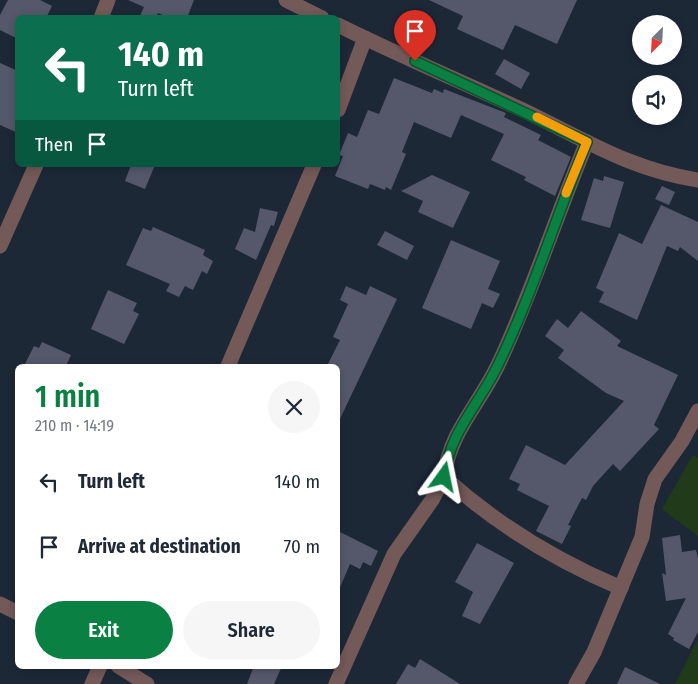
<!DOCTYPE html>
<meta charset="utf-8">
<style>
:root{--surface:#fff;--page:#f6f6f7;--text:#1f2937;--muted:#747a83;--accent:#0b8043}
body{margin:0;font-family:"Fira Sans Condensed",sans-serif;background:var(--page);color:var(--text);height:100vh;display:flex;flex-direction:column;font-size:19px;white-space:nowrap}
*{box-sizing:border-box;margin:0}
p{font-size:16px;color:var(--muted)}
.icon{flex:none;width:28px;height:28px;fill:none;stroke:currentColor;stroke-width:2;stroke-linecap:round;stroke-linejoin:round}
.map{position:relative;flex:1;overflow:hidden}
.panel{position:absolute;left:15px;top:364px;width:325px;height:305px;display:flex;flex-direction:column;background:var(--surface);border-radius:8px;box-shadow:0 2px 8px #0003}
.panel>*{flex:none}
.top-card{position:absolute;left:15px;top:15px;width:325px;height:152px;border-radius:8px;box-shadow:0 2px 8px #0003;background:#0b6e4f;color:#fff;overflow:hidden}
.needle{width:32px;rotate:204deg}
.tools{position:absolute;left:632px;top:15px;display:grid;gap:10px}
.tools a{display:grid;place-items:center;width:50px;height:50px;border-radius:50%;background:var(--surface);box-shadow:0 2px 8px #0003;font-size:25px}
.pin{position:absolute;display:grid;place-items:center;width:42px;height:42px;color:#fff;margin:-51px -21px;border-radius:50% 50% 50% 0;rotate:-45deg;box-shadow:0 0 5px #0007}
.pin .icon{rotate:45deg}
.me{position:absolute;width:55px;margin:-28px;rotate:12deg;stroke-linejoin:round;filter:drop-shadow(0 0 4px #0008)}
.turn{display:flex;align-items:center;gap:18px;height:105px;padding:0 20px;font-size:22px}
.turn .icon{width:65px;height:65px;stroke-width:2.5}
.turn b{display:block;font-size:35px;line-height:42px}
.then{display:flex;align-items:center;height:48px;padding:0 20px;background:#0003;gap:10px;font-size:19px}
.round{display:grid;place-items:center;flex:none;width:52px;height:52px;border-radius:26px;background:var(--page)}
.headline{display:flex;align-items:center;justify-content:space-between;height:85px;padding:0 20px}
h1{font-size:30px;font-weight:600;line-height:38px;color:var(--accent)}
.action{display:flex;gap:10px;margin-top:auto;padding:10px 20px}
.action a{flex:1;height:58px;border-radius:30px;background:var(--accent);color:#fff;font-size:20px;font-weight:600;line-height:58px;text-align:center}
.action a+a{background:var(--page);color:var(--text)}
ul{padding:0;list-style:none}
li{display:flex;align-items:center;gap:15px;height:65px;padding:0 20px}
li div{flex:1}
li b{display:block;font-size:19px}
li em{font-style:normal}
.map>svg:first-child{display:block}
</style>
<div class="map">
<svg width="698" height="684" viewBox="0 0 698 684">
<rect width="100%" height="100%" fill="#1d2837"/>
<g fill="#203a1a">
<polygon points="693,455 698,458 698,536 662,509"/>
<polygon points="698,639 698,684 675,684"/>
</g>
<g fill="#55576b">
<polygon points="8,0 40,0 52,6 46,18 18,18 18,39 0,30 0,15"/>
<polygon points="128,0 194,0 187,18 169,18 158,13 156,18 139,18 144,7"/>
<polygon points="429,0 577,0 557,44 515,25 503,50 457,29 463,16"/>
<polygon points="504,59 530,73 521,89 495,74"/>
<polygon points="0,63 18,71 18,133 0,125"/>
<polygon points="394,78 432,93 434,89 443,93 444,89 506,113 504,117 541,135 538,140 571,157 555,196 524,180 526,177 491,160 504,134 461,115 451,138 414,122 402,152 406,154 391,190 386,187 385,190 370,184 368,189 335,176 343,156 339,155 348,133 357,137 368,110 379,114"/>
<polygon points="131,165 155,165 145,189 125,181"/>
<polygon points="432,175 470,192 453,228 418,212 423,201 401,191"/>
<polygon points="604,176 624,182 610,228 581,220 594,178 603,181"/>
<polygon points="662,186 675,192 669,205 655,199"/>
<polygon points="661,205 698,222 698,261 680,247 678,251 667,246 637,320 599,302 604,292 596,288 619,233 642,244"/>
<polygon points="260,208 278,212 274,226 271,225 256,260 235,249 244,228 255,232"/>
<polygon points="153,227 205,250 203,255 213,261 207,274 202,271 193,290 185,286 179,297 166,291 170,284 126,265 143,228 151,231"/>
<polygon points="385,231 414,246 407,260 377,245"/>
<polygon points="451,240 500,261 488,289 500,294 493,308 482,303 471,329 422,308"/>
<polygon points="346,286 366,295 370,286 397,299 338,423 338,366 327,366 340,340 333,337 348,304 340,300"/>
<polygon points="108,290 137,303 133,311 139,314 124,344 91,329"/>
<polygon points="581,311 621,341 617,346 678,375 654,425 659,429 620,471 613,464 593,486 586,500 582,498 568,525 571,526 562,544 536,531 549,506 517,490 520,484 509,479 526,445 565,465 624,401 606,393 558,358 564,350 545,336 557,319 568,328"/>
<polygon points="42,342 71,355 66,366 24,366 34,346 39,348"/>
<polygon points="338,531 378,551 371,566 363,562 360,569 350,564 338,592"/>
<polygon points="680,535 682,552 696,550 698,558 698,632 689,649 673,640 674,638 668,634 686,598 666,601 662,573 666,575 662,538"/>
<polygon points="477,543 514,563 480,624 462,616 473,592 455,582"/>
<polygon points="420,659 460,684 396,684 408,664 415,668"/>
<polygon points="254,666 282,666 274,684 247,684"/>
<polygon points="625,667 660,684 617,684"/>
</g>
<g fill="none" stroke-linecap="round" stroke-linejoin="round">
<g stroke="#735958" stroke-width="15">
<polyline points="286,0 322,18"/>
<polyline points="101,18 108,0"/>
<path d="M338 25C400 56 465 83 529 113 587 141 632 170 698 180"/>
<polyline points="338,110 365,38"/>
<path d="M587 142C556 216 532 293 498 365 479 405 450 431 444 477 496 524 557 561 621 588"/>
<polyline points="0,246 36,165"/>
<polyline points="228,366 314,165"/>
<polyline points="0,604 18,613"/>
<polyline points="118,666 147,684"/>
<polyline points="92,684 100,666"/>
<polyline points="336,684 394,554 432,500 444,477"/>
<polyline points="576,684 594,652 642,537 647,504 655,479 682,441 698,411"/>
</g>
</g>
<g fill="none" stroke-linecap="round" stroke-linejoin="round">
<defs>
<path id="route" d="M415 61 587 142C556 216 533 293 498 365 479 405 450 431 444 477"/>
</defs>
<use href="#route" stroke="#07532c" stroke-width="12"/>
<use href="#route" stroke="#0b8043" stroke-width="9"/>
<polyline stroke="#f59e0b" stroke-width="9" points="537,117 587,142 566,193"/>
</g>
</svg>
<div class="tools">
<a><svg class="needle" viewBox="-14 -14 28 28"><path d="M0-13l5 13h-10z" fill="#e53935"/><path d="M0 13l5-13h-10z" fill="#747a83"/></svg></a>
<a><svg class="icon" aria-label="sound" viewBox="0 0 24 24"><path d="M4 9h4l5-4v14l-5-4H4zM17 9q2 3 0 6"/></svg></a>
</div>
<div class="pin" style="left:415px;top:61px;background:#d93025"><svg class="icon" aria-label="arrive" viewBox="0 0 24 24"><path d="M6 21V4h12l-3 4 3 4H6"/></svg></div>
<svg class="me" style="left:444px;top:477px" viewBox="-20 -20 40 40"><path d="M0-17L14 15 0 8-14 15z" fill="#0b8043" stroke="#fff" stroke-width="4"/></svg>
<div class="top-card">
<div class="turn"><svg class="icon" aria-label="left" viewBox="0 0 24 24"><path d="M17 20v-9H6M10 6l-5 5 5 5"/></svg><div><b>140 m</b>Turn left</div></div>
<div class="then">Then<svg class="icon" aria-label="arrive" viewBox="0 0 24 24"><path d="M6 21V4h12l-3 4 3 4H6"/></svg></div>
</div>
<section class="panel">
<div class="headline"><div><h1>1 min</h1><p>210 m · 14:19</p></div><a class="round"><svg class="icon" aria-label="close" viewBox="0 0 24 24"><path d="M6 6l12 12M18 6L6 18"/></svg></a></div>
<ul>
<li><svg class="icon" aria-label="left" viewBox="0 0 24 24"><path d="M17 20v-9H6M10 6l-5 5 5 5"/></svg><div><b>Turn left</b></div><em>140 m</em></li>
<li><svg class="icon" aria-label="arrive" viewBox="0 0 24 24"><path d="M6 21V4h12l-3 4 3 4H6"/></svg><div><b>Arrive at destination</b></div><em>70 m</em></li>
</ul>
<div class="action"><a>Exit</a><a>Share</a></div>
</section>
</div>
